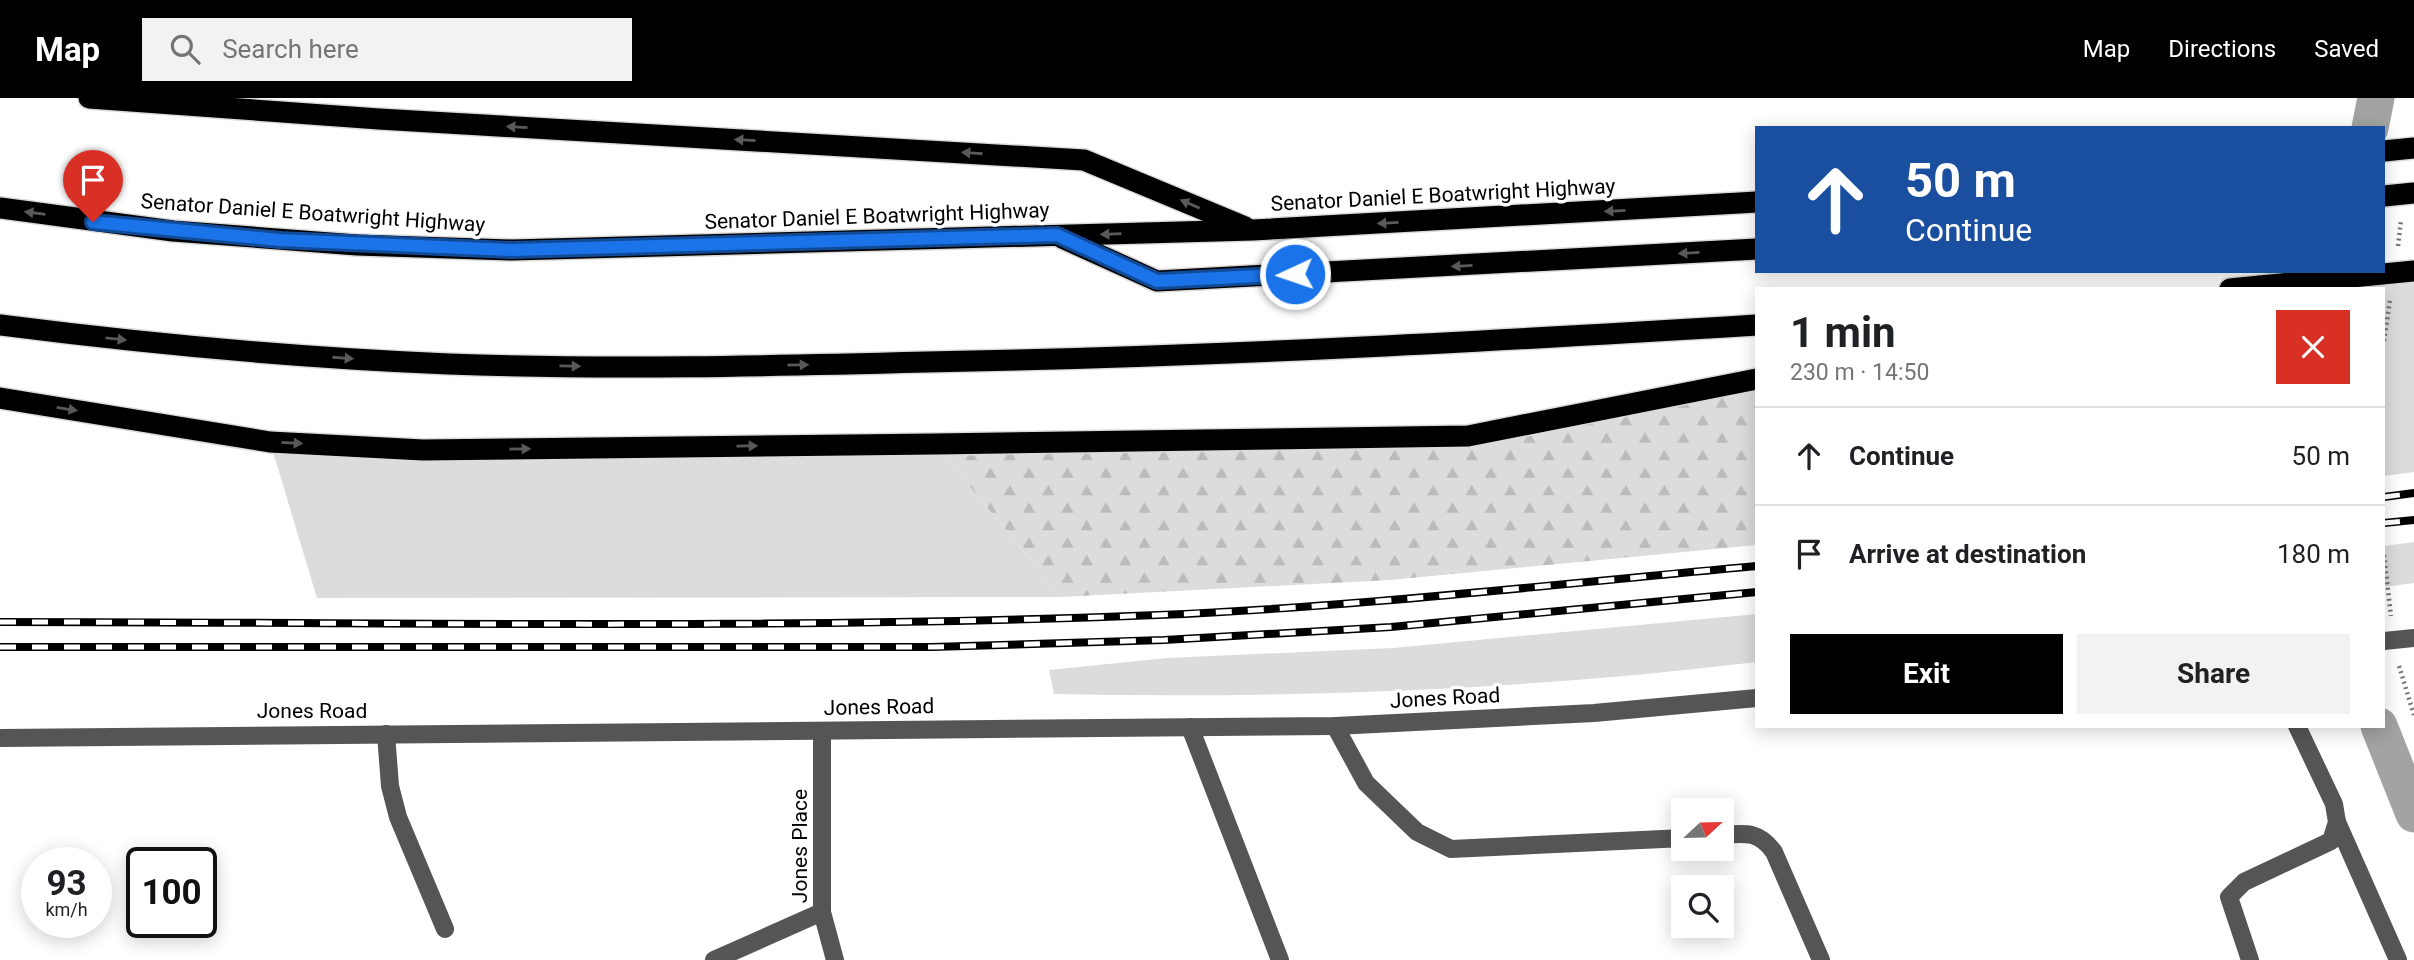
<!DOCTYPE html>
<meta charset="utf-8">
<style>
:root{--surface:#fff;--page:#f2f2f2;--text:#202124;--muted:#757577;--line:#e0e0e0;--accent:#000}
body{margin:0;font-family:Roboto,sans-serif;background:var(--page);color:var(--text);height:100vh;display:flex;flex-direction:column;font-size:26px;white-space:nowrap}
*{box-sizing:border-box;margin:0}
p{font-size:23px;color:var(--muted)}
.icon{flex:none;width:38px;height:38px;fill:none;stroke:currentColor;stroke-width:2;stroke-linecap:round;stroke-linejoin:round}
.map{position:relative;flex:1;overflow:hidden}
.panel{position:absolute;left:1755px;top:189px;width:630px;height:441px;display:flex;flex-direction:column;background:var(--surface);border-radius:0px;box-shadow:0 4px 18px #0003}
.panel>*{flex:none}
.guide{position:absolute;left:1755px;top:28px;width:630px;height:147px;border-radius:0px;box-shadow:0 4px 18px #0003;background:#1a4fa0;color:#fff;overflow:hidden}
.needle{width:46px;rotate:68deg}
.tools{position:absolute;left:1671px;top:700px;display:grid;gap:14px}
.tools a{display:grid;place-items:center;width:63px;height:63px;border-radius:0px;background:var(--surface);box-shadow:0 4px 18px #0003;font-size:35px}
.speed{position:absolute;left:21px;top:749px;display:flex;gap:14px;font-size:35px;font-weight:700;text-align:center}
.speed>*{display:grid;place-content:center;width:91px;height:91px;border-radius:50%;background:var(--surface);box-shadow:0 4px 18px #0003;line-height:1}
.speed small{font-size:18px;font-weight:400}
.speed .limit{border:4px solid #111;border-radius:10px;background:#fff;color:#111}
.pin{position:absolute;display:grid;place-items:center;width:60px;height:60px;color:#fff;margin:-72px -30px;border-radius:50% 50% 50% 0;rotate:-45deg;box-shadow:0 0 7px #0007}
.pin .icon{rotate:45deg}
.me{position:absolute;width:77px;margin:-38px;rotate:267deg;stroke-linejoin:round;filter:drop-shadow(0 0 5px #0008)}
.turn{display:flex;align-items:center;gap:24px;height:147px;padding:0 35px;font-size:32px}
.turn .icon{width:91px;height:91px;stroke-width:2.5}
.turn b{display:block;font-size:49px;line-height:60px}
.round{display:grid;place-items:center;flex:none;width:74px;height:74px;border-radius:0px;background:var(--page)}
.head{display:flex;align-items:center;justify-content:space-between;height:119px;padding:0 35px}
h1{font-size:42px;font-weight:700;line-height:52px}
.button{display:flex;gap:14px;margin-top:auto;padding:14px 35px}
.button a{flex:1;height:80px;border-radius:0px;background:var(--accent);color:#fff;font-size:28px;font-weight:700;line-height:80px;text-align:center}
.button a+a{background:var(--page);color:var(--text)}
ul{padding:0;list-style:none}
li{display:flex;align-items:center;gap:21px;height:98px;padding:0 35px;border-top:2px solid var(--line)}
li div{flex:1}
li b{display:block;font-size:26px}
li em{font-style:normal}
header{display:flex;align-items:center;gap:42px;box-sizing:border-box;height:98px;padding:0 35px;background:var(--accent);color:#fff}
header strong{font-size:33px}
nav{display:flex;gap:38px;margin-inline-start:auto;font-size:24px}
.search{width:490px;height:63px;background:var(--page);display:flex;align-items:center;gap:18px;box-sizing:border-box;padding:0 24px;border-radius:0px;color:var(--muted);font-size:26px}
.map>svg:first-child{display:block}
</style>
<header>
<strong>Map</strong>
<div class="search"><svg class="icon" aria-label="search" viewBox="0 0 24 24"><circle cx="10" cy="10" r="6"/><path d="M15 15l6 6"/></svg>Search here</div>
<nav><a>Map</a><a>Directions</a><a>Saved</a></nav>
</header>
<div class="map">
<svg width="2414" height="862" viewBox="0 0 2414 862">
<defs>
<pattern id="forest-firs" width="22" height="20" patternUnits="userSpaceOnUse" patternTransform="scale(1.75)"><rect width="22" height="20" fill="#dcdcdc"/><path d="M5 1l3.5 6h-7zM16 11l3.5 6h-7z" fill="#bbb"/></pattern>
</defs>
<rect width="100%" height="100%" fill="#fff"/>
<g fill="#dcdcdc">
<polygon points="2414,173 2414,374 2384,378 2384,191 2230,191"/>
<polygon points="270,344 935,346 1061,499 317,500"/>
<polygon points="2414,444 2414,485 2384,489 2384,448"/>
<path d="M1757 516V564C1525 592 1288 601 1054 596L1049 572 1167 560 1393 550Z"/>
</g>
<polygon fill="url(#forest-firs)" points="1757,281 1757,447 1390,482 1061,499 935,346 1468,338"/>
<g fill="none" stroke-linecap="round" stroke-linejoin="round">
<g stroke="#a3a3a3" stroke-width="37">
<polyline points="2370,30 2376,0"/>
<polyline points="2379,628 2414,716"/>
</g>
<defs>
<g id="highway">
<polyline points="89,0 379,21 1084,62 1245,129"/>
<polyline points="0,110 173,133 357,147 512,152 1253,132 1757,104"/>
<polyline points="1062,140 1157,183 1757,151"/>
<polyline points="2230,191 2260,188"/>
<path d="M0 227C149 246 299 260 449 266 608 272 768 268 927 264 1204 259 1480 244 1757 227"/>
<polyline points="0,300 270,344 423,352 935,346 1468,338 1757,281"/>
</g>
</defs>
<use href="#highway" stroke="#dbdbdb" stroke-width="24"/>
<g stroke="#777" stroke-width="4.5" stroke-dasharray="2 3.5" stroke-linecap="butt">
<polyline points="2398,148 2401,122"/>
<polyline points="2384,243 2390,202"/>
<polyline points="2384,457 2391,518"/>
<polyline points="2399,568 2414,617"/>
</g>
<g stroke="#555" stroke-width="18">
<polyline points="2384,543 2414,540"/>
<polyline points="1335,628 1366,685 1417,734 1451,751 1684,740"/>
<polyline points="1190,629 1280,862"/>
<polyline points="822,633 822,814 835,862"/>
<polyline points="386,636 390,688 398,719 445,831"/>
<polyline points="0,640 1335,628 1594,615 1757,600"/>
<polyline points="2337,724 2398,862"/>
<path d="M1722 737C1746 735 1759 733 1774 754L1821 862"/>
<polyline points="714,862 822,814"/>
<polyline points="2250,862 2229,799 2244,784 2331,743 2337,724 2334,706 2297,628"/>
</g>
<use href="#highway" stroke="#000" stroke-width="21"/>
<defs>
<g id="rail">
<polyline points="2384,399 2414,395"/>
<polyline points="2384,425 2414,422"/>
<path d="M0 524C386 524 772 532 1158 517 1358 509 1557 486 1757 468"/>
<polyline points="0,549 932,549 1164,542 1391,529 1757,494"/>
</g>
</defs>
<use href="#rail" stroke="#000" stroke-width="8"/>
<use href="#rail" stroke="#fff" stroke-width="5" stroke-dasharray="16" stroke-linecap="butt"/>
<defs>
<g id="highway-bridge">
<polyline points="2384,53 2414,50"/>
<polyline points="2384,98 2414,95"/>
<polyline points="2260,188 2414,173"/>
</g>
</defs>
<use href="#highway-bridge" stroke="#dbdbdb" stroke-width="24" stroke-linecap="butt"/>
<use href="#highway-bridge" stroke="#000" stroke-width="21"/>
</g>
<defs><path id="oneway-solid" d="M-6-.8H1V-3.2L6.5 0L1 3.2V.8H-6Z" transform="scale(1.75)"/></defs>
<g fill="#595959">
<use href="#oneway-solid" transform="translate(517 29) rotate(-177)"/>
<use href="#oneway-solid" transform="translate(745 42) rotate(-177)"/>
<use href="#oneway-solid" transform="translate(972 55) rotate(-176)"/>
<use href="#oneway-solid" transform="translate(1190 106) rotate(-157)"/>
<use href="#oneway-solid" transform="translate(1615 113) rotate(177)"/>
<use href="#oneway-solid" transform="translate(35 115) rotate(-172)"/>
<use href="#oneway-solid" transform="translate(1388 125) rotate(177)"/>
<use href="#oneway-solid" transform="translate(1111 136) rotate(178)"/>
<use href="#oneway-solid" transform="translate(1689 155) rotate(177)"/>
<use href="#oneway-solid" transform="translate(1462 168) rotate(177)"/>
<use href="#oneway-solid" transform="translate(116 241) rotate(6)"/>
<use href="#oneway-solid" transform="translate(343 260) rotate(4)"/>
<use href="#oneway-solid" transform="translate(798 267) rotate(-1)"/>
<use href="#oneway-solid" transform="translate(570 268) rotate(1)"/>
<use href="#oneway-solid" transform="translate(67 311) rotate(9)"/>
<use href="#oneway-solid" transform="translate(292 345) rotate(3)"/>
<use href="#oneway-solid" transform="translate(747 348) rotate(-1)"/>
<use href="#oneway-solid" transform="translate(520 351) rotate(-1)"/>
</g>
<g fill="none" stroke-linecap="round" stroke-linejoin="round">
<defs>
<polyline id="route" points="93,124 280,142 512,152 1057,137 1157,183 1295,176"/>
</defs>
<use href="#route" stroke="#114b97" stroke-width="18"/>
<use href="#route" stroke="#1a73e8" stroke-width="12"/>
</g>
<g text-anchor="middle" stroke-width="7" stroke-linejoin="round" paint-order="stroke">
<g font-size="21" fill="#000" stroke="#fff">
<text transform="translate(1443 97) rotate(-3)" y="7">Senator Daniel E Boatwright Highway</text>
<text transform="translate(313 115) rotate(4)" y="7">Senator Daniel E Boatwright Highway</text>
<text transform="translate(877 118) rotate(-2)" y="7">Senator Daniel E Boatwright Highway</text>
<text transform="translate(1445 600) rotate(-3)" y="7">Jones Road</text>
<text transform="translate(879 609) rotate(-1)" y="7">Jones Road</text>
<text x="312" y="620">Jones Road</text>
<text transform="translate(800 748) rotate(-90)" y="7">Jones Place</text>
</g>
</g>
</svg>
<div class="tools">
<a><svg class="needle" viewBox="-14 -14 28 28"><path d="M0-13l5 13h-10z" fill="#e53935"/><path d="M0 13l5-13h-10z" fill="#757577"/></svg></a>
<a><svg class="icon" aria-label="search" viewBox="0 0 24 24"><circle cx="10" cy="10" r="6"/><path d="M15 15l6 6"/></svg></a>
</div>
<div class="speed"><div>93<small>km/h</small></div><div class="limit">100</div></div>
<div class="pin" style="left:93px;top:124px;background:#d93025"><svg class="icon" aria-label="arrive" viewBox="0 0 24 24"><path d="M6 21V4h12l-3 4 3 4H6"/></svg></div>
<svg class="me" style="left:1295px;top:176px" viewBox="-20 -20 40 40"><circle r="17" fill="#1a73e8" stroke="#fff" stroke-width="3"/><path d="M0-11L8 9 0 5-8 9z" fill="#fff"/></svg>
<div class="guide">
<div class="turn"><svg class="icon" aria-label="ahead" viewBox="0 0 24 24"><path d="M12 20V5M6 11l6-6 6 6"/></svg><div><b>50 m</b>Continue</div></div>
</div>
<section class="panel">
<div class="head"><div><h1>1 min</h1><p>230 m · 14:50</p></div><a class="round" style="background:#d93025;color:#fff"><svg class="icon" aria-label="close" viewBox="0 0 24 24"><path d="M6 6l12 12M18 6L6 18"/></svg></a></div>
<ul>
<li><svg class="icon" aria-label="ahead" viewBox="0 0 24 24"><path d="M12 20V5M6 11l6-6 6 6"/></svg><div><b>Continue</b></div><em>50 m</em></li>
<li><svg class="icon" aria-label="arrive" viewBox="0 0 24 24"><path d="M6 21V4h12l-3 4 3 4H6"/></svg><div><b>Arrive at destination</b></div><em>180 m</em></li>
</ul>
<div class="button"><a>Exit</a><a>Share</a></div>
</section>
</div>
